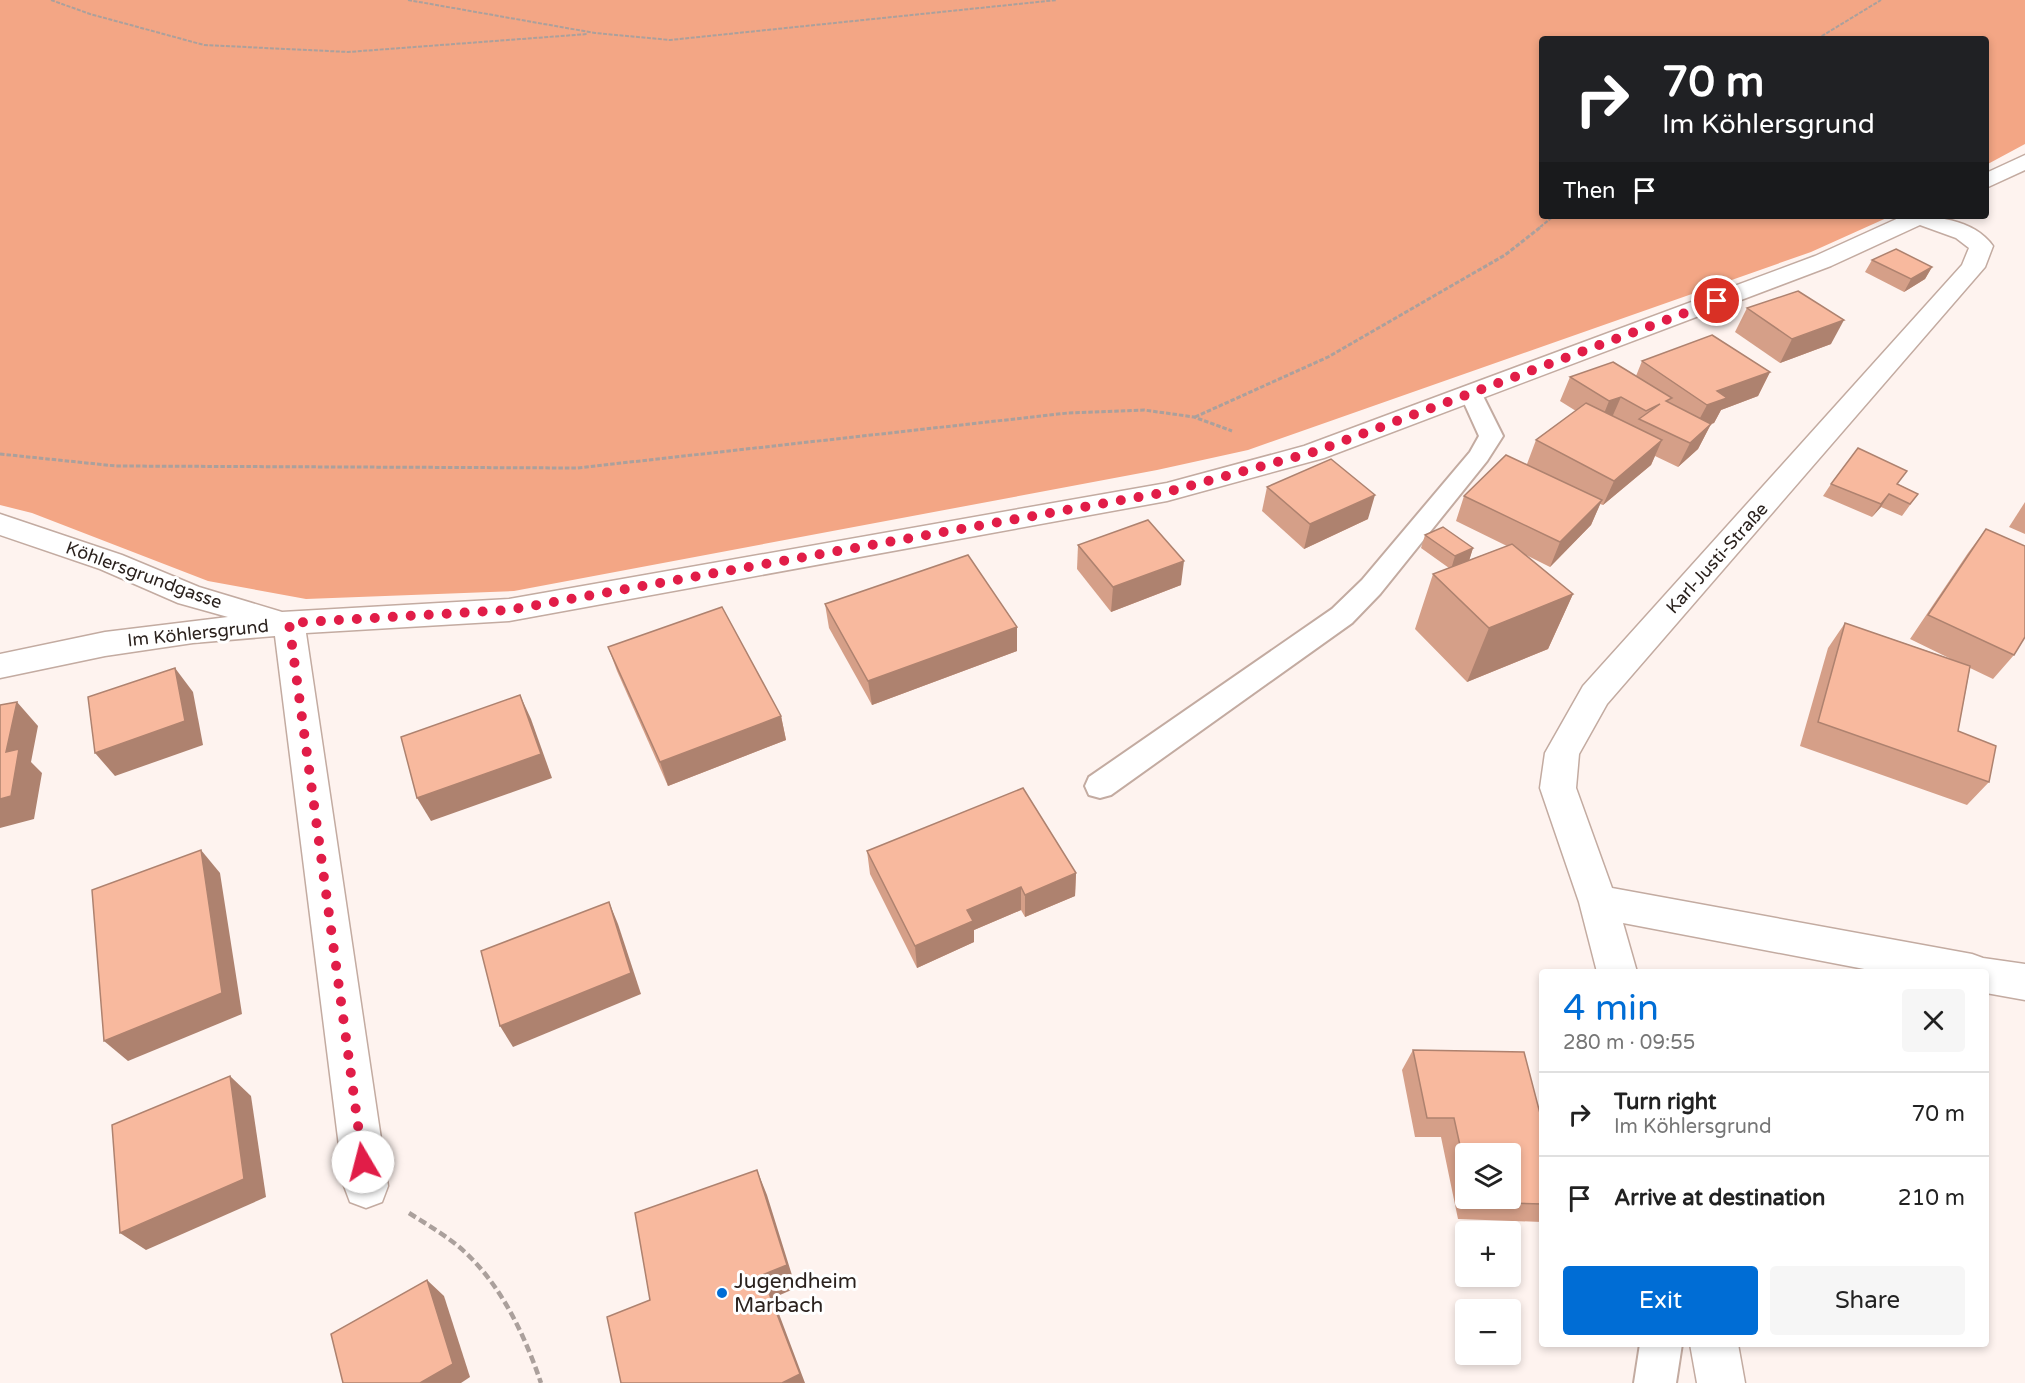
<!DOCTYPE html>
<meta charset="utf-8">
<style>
:root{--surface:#fff;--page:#f6f6f6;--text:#222;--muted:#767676;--line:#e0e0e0;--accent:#006dd5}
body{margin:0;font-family:"Varela Round",sans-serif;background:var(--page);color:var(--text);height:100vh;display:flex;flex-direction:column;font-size:22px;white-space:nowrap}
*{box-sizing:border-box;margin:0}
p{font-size:20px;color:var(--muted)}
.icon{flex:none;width:33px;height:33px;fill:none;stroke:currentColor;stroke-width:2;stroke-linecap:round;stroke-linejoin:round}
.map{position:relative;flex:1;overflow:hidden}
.panel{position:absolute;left:1539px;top:969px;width:450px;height:378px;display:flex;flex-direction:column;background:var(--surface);border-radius:6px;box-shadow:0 3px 9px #0003}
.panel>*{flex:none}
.guide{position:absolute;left:1539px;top:36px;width:450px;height:183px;border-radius:6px;box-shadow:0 3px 9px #0003;background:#202124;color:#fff;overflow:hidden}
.fabs{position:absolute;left:1455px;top:1143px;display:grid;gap:12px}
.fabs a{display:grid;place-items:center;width:66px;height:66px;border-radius:6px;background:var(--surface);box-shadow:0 3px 9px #0003;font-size:30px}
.pin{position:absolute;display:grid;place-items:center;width:51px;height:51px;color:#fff;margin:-26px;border:3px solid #fff;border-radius:50%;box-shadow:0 2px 6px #0007}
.me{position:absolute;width:66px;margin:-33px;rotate:352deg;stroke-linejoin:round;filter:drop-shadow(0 0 4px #0008)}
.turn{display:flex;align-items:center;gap:21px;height:126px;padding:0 24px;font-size:27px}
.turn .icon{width:78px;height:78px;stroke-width:2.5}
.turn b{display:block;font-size:42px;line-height:51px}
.then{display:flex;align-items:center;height:57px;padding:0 24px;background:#0003;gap:12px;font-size:22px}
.round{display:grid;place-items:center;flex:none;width:63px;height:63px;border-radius:6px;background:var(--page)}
.overview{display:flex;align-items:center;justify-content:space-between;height:102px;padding:0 24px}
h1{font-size:36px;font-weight:600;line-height:45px;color:var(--accent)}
.cta{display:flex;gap:12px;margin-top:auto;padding:12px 24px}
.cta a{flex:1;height:69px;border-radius:6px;background:var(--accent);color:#fff;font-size:24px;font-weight:600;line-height:69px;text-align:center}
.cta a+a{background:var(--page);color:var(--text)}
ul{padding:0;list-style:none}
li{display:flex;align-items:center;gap:18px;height:84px;padding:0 24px;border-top:2px solid var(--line)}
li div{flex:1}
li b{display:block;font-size:22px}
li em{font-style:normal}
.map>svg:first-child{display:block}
</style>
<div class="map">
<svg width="2025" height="1383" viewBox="0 0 2025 1383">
<rect width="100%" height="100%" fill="#fef3ef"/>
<polygon fill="#f3a685" points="0,0 2025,0 2025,144 1986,165 1986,39 1542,39 1542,216 1891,216 1811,252 1248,450 1157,470 514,591 306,599 208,581 32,513 0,505"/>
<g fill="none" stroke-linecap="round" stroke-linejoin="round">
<defs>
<g id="service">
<polygon points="1471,387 1479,389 1482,394 1503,436 1487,461 1380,594 1352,623 1111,795 1100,798 1089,795 1085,786 1089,777 1332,609 1362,580 1470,452 1479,436 1460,394 1463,389"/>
<polygon points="1640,1344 1682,1344 1676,1383 1634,1383"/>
</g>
<g id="minor">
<polygon points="2025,155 2025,170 1986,188 1986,173"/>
<path d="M1903 216C1933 216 1973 218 1993 246L1985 267 1607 704 1579 754 1576 788 1612 888 1972 954 1983 958 2025 964V1000L1986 993V972H1880L1623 923 1637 972H1597L1579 902 1540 788 1545 753 1583 686 1962 265 1969 248 1956 238 1920 225 1831 266 1324 458 1167 501 509 621 306 633 388 1186 382 1202 366 1208 350 1202 344 1186 275 636 193 643 105 656 0 678V654L105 632 228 617 178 603 100 569 0 535V514L122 555 199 587 282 612 509 599 1167 483 1304 446 1815 256Z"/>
<polygon points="1690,1344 1738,1344 1745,1383 1697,1383"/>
</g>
</defs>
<use href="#service" stroke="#c3aba1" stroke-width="4"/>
<use href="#minor" stroke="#c3aba1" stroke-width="3"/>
<g stroke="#aba09c" stroke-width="2" stroke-dasharray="4 1.5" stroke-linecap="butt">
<polyline points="51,0 90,14 204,45 348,52 588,34"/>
<polyline points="408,0 595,33 670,40 1057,0"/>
<polyline points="1817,39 1881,0"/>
<polyline points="1540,227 1554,216"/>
</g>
<g stroke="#aba09c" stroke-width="3" stroke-dasharray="4.5 2" stroke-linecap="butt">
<polyline points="1195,417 1328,357 1505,255 1542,226"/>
<polyline points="0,454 116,466 577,468 1068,413 1144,410 1194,417 1232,431"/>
</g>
<path stroke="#aba09c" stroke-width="4.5" stroke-dasharray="8 4" stroke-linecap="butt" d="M409 1213C431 1227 454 1240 472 1259 505 1293 526 1339 541 1383"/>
<use href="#service" fill="#fff" fill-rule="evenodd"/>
<use href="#minor" fill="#fff" fill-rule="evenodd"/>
</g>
<g fill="#d59f88" fill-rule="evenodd">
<polygon points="1872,260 1932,267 1925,279 1904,292 1865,272"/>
<polygon points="1747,308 1831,344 1780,363 1735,332"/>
<polygon points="1642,361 1770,372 1758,396 1721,410 1714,423 1711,424 1698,449 1678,467 1655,456 1651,465 1603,505 1600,504 1591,525 1550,567 1524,554 1573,594 1548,649 1467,682 1415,629 1433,574 1449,568 1421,548 1425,535 1473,548 1469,560 1507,546 1456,521 1464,496 1527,464 1536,440 1576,411 1560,401 1570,377 1636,376"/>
<polygon points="1831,484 1898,484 1918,494 1902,516 1881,507 1872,517 1823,496"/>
<polygon points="1267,487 1368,519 1304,549 1262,511"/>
<polygon points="2025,502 2025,534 2009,527"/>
<polygon points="1986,529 2014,655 1993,679 1970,668 1958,731 1989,782 1967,805 1800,746 1828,648 1845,623 1951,659 1910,639 1968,553"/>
<polygon points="1078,545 1181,585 1111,612 1077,569"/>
<polygon points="825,604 1017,627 1017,651 872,705 829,628"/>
<polygon points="608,647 781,716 786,740 668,786 617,671"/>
<polygon points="867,851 1076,873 1075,896 1025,917 1021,910 974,930 974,942 917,968 870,874"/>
<path d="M1413 1050 1542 1121V1222L1458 1219 1441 1137H1415L1402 1070ZM1466 1154 1510 1198H1466Z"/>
</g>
<g fill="#ae826f">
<polygon points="1932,267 1925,279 1904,292 1911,279"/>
<polygon points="1844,320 1831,344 1780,363 1792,339"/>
<polygon points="1770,372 1758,396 1721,410 1714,423 1694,429 1707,405 1717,391"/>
<polygon points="1621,397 1610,422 1599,426 1609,401"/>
<polygon points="1711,424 1698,449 1678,467 1690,443"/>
<polygon points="1662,440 1651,465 1603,505 1614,481"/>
<polygon points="1889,494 1881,507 1872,517 1881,504"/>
<polygon points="1375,495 1368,519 1304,549 1310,524"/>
<polygon points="1602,500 1591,525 1550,567 1560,542"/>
<polygon points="1473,548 1469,561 1451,569 1455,556"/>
<polygon points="1184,561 1181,585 1111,612 1113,587"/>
<polygon points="1573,594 1548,649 1467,682 1489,628"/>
<polygon points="1017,627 1017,651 872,705 868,681"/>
<polygon points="175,668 193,692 203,745 115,776 95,753"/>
<polygon points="520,695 531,719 552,778 431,821 417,798"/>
<polygon points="17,702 38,726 31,762 42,773 34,819 0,828 0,799 6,752"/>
<polygon points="781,716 786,740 668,786 660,762"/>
<polygon points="201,850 220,873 242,1014 128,1061 104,1041"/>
<polygon points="1076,873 1075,896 1025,917 1025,895"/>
<polygon points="1021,887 1021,910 974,930 974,942 917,968 915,946 967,910"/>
<polygon points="609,902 618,924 641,994 513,1047 500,1026"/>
<polygon points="230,1076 251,1096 266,1197 146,1250 120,1233"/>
<polygon points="757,1170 767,1195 796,1288 773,1298 805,1383 782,1383 762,1275"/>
<polygon points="427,1280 444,1296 470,1377 461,1383 420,1383"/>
</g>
<g fill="#f8b99e" stroke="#ae826f" stroke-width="1.5">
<polygon points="1896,249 1932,267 1911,279 1872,260"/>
<polygon points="1798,291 1844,320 1792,339 1747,308"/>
<polygon points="1712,335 1770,372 1717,391 1727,398 1707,405 1642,361"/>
<polygon points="1613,362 1672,398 1666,401 1711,424 1690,443 1639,419 1660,404 1646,411 1621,397 1609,401 1570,377"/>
<polygon points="1586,403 1662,440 1614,481 1536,440"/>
<polygon points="1858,448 1907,471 1897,484 1918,494 1910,504 1889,494 1881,504 1831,484"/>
<polygon points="1506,455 1602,500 1560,542 1464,496"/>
<polygon points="1331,459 1375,495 1310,524 1267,487"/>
<polygon points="1148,520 1184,561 1113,587 1078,545"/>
<polygon points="1443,527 1473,548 1455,556 1425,535"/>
<polygon points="1986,529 2025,546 2025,637 2014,655 1928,615"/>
<polygon points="1512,544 1573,594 1489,628 1433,574"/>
<polygon points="968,555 1017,627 868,681 825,604"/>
<polygon points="722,607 781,716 660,762 608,647"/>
<polygon points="1845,623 1970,666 1958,731 1996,746 1989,782 1818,722"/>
<polygon points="175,668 185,721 95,753 88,697"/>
<polygon points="520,695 541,754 417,798 401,737"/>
<polygon points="17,702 6,752 19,749 11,796 0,799 0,705"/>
<polygon points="1023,788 1076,873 1025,895 1021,887 967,910 973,921 915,946 867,851"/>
<polygon points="201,850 222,993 104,1041 92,890"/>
<polygon points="609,902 631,973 500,1026 481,951"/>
<polygon points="1413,1050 1524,1052 1542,1121 1542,1204 1472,1202 1471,1198 1510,1198 1510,1154 1466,1154 1466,1173 1454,1118 1427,1118"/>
<polygon points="230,1076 244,1179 120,1233 112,1125"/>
<polygon points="757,1170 787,1265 762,1275 800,1374 782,1383 621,1383 607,1317 650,1300 635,1213"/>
<polygon points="427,1280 453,1364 420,1383 343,1383 331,1334"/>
</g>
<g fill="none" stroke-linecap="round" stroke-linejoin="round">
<polyline stroke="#e11d48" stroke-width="10" stroke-dasharray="0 18" points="363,1162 289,623 509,610 1167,492 1314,452 1717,301"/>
</g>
<circle fill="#006dd5" stroke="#fff" stroke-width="2" cx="722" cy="1293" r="6"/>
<g text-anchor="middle" stroke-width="6" stroke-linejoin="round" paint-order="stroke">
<g font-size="18" fill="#2b221e" stroke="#fff">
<text transform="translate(1717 558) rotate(-48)" y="6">Karl-Justi-Straße</text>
<text transform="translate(144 575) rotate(20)" y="6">Köhlersgrundgasse</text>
<text transform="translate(198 633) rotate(-6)" y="6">Im Köhlersgrund</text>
</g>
<g font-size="21" fill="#2b221e" stroke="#fff" text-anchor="start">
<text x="734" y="1288">Jugendheim<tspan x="734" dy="24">Marbach</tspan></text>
</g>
</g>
</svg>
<div class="fabs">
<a><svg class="icon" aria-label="layers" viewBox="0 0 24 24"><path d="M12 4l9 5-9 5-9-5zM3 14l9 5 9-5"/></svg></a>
<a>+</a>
<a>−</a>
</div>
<div class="pin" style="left:1717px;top:301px;background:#d93025"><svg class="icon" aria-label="arrive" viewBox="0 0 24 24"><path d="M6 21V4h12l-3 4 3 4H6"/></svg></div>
<svg class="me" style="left:363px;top:1162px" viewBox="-20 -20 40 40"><circle r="19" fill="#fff"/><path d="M0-13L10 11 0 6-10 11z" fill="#e11d48"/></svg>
<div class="guide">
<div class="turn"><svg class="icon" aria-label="right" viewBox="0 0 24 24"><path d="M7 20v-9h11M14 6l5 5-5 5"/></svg><div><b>70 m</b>Im Köhlersgrund</div></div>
<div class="then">Then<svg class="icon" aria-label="arrive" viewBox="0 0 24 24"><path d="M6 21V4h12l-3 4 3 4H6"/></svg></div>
</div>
<section class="panel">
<div class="overview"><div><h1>4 min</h1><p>280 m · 09:55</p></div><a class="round"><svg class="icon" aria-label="close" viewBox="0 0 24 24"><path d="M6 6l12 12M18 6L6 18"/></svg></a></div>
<ul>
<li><svg class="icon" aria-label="right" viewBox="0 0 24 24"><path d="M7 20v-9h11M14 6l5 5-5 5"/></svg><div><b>Turn right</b><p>Im Köhlersgrund</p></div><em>70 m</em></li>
<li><svg class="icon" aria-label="arrive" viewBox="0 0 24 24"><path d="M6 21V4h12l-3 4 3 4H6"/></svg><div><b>Arrive at destination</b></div><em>210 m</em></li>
</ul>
<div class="cta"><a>Exit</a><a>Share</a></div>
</section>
</div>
